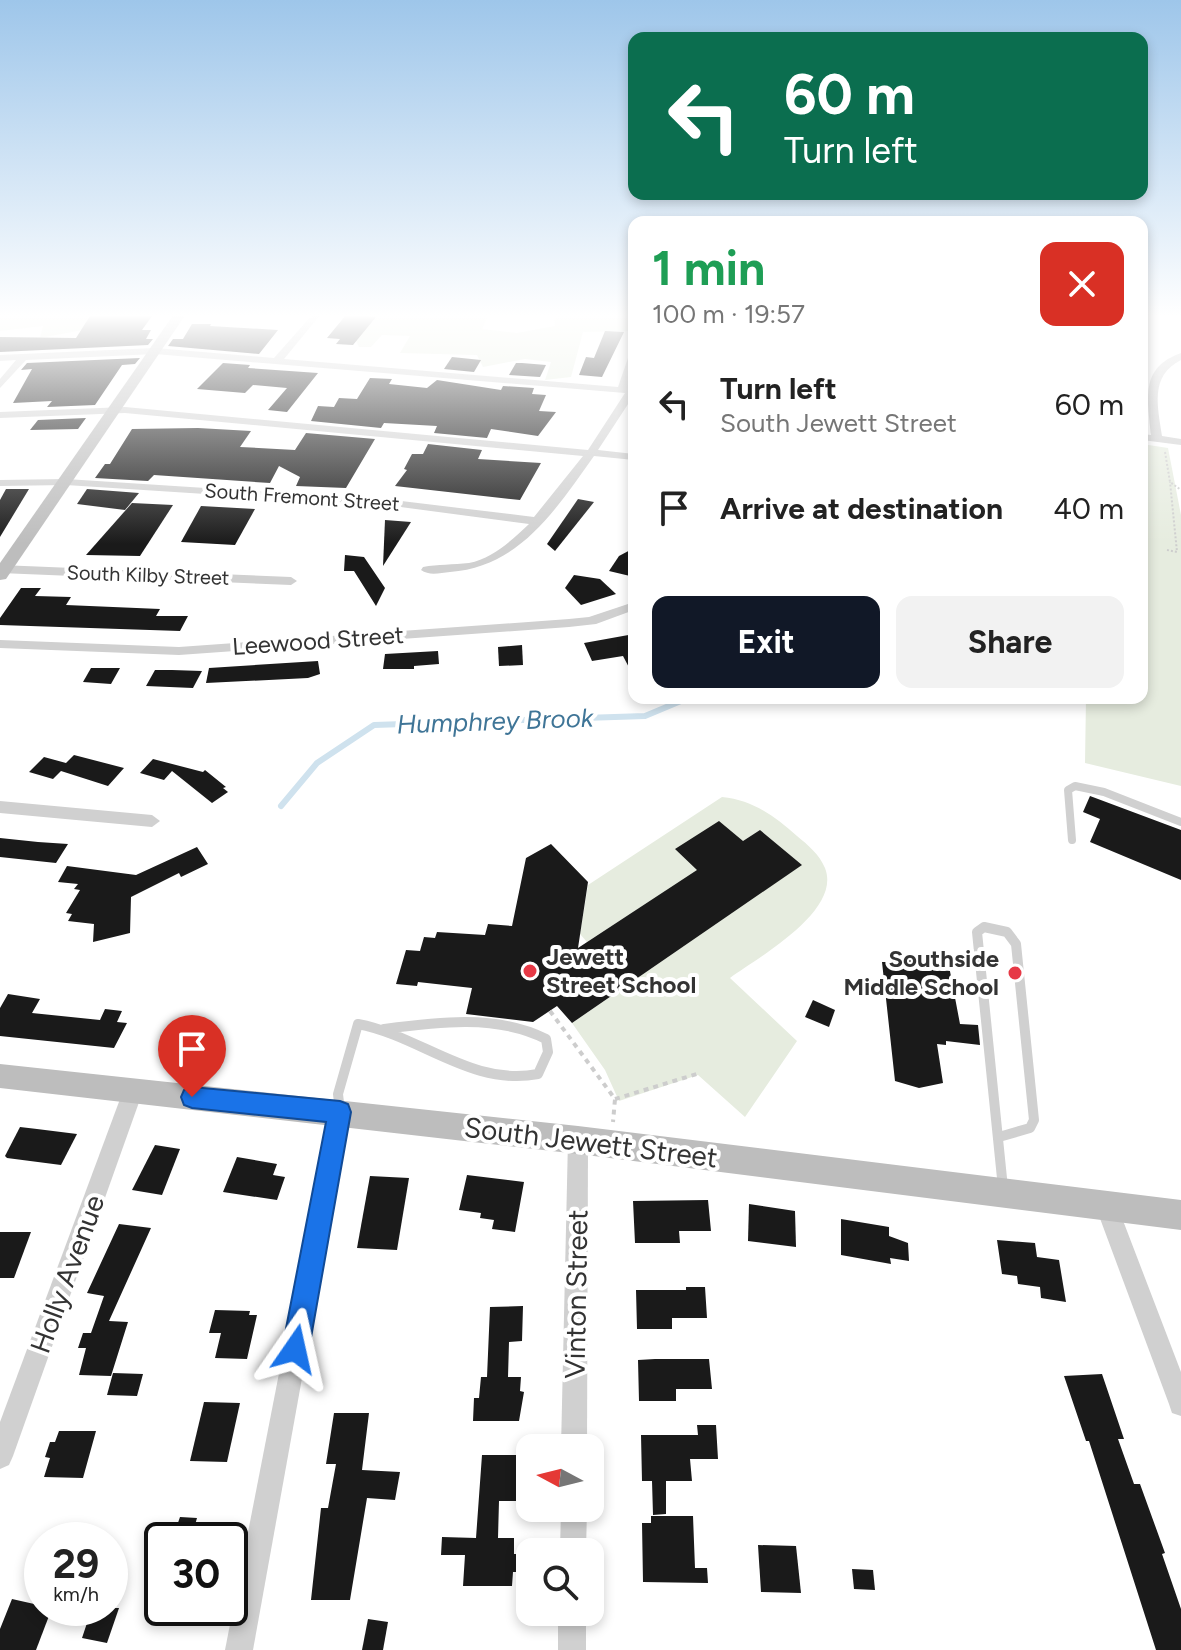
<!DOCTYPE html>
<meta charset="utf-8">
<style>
:root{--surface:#fff;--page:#f2f2f2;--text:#222;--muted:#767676;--accent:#111827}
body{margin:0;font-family:Figtree,sans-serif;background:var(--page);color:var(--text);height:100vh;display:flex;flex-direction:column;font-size:30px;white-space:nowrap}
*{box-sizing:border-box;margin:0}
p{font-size:26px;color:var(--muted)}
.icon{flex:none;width:44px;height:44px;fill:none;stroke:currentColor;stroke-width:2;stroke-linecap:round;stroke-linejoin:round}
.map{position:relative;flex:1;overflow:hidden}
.panel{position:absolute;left:628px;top:216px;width:520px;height:488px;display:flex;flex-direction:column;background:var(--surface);border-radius:16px;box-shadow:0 4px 12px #0003}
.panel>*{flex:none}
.top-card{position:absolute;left:628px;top:32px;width:520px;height:168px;border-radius:16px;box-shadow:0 4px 12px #0003;background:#0b6e4f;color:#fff;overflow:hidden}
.needle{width:52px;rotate:277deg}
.buttons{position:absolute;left:516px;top:1434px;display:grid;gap:16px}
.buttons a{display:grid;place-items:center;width:88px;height:88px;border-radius:16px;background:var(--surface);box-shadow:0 4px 12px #0003;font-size:40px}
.speed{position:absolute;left:24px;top:1522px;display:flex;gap:16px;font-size:40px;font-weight:700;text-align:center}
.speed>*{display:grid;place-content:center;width:104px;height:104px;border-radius:50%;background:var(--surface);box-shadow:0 4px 12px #0003;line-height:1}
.speed small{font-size:20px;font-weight:400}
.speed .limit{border:4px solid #111;border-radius:12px;background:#fff;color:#111}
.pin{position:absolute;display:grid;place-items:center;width:68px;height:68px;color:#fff;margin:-82px -34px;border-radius:50% 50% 50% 0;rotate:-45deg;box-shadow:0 0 8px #0007}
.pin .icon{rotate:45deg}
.me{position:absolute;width:88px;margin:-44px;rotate:11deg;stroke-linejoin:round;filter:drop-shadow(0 0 6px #0008)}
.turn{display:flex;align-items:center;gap:28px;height:168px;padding:0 24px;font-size:36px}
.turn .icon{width:104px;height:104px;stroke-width:2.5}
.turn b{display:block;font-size:56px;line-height:68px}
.round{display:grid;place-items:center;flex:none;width:84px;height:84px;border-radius:16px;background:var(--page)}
.headline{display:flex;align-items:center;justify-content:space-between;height:136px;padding:0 24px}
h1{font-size:48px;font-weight:700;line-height:60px;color:#1e9e55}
.button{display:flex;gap:16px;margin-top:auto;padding:16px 24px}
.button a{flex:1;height:92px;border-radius:16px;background:var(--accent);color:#fff;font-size:32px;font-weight:700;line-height:92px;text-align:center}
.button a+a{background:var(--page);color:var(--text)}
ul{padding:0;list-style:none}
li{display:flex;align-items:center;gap:24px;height:104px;padding:0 24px}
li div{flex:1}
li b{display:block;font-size:30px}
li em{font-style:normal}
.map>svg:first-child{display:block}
</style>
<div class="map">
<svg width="1181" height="1650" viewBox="0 0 1181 1650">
<rect width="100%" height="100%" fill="#fff"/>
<g fill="#e6ecdf">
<polygon points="0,314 94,314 88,329 40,338 43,326 0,331"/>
<polygon points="369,314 423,314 433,318 440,314 489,314 482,329 517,333 555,326 554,314 634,314 634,331 583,332 571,377 545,380 551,362 525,359 483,367 477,355 400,353 410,336 382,335 371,347 359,347 355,339"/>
<polygon points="1142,444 1168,448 1181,515 1181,786 1085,763 1086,698 1142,698"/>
<path d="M722 797C753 800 774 816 797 836 808 845 819 854 825 868 842 911 759 957 730 978L797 1041 745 1117 698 1075 619 1101 605 1070 572 1023 801 865 760 830 587 942 580 934 588 885Z"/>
</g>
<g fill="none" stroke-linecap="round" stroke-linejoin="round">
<polyline stroke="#cfe2ee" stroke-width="6" points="281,806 317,763 374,725 645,716 688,698"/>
</g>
<g fill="#1a1a1a">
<polygon points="346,315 376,317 353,345 336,344 340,339 327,338"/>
<polygon points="90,316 152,316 142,330 151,330 146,339 153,339 148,345 0,352 0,337 76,338"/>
<polygon points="192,324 211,324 210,326 278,330 259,354 168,346 173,339 183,339"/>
<polygon points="605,331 624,332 602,377 579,375 586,357 594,358"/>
<polygon points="452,357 481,360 474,372 444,369"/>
<polygon points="140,358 135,364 122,365 95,405 47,407 52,401 13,403 32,369 21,370 27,363"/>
<polygon points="223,363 250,365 248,368 318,373 287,412 268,410 287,388 253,385 245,393 197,389"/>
<polygon points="516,363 522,363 546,365 540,377 509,375"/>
<polygon points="370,378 392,379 389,384 427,388 437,380 501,390 503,386 534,388 532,394 546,395 539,411 556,412 538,436 491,429 487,438 434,433 437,426 384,423 381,428 311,421 318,406 334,407 339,398 357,399"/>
<polygon points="86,418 78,429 30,430 38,420"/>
<polygon points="198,428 251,431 240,447 295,450 306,433 375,439 346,488 296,486 300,477 279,466 270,483 154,475 148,481 95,478 105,464 110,464 132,429"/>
<polygon points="428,444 482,450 478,459 541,463 520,500 395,486 407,470 404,469 412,454 423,454"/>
<polygon points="6,489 29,489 0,537 0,500"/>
<polygon points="87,489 139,493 125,510 77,504"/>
<polygon points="578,499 594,502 555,551 547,544"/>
<polygon points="132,503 173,505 140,556 86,555"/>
<polygon points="201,506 255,509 235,545 181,542"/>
<polygon points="385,520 411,522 383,566"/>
<polygon points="634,548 634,569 630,576 609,571 619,556"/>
<polygon points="345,555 364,557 385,588 376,606 354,571 344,571"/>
<polygon points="574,575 600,579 616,594 581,605 565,588"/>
<polygon points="21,588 41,588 35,596 71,597 66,605 160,609 156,616 188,616 180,631 0,625 0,618"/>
<polygon points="634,634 634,677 623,656 592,661 584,643"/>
<polygon points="522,645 523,665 499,666 498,647"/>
<polygon points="438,651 439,664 414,666 414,669 383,669 385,654"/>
<polygon points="318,661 320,674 308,678 206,683 209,668"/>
<polygon points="91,668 120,668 111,684 83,682"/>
<polygon points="155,670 172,670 202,671 193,688 146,686"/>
<polygon points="74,755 124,768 108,786 61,771 53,779 29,772 44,757 66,763"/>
<polygon points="153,759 203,772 205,770 226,787 223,788 228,792 212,803 172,771 164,780 140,773"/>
<polygon points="1090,796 1181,830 1181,880 1090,842 1100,819 1083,812"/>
<polygon points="719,821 743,841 760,830 802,865 572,1023 557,1006 533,1022 466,1014 472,988 418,982 417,986 396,984 406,950 420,951 424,937 435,938 437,932 485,935 488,924 512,926 526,858 551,844 588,882 578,948 697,870 675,849"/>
<polygon points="0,838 38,842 68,844 56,863 0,857"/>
<polygon points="197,847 208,864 181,877 179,873 131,897 130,933 93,942 94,924 68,921 72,914 66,913 80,890 74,889 78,884 58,882 67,866 136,875"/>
<polygon points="906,953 923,954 923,962 949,966 960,1024 978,1025 980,1045 946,1041 946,1045 937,1044 943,1083 919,1088 895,1081 882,962 907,962"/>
<polygon points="8,994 40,999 32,1013 100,1020 105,1009 122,1011 117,1022 127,1023 114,1048 0,1036 0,1008"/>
<polygon points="813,1000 835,1010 829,1027 805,1017"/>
<polygon points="20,1127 37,1129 77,1134 61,1165 7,1158 5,1156"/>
<polygon points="155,1145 180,1149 162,1195 132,1190"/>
<polygon points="237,1157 277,1164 273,1175 285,1177 277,1200 223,1192"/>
<polygon points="467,1175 524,1182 515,1232 492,1229 494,1220 480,1218 481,1213 459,1210"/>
<polygon points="370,1176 409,1178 397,1250 357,1248"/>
<polygon points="708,1200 711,1231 679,1231 680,1243 635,1243 633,1201"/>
<polygon points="749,1204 795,1211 796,1247 748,1241"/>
<polygon points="841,1219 889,1227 889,1236 908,1243 909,1261 890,1258 891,1264 841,1255"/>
<polygon points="119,1224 151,1228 109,1321 128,1322 111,1376 79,1375 86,1348 78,1348 83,1333 91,1333 104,1296 87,1293"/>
<polygon points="0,1232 31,1232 14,1278 0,1278"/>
<polygon points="997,1240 1035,1243 1037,1257 1059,1260 1066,1302 1041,1298 1040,1287 1018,1284 1017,1276 1002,1274"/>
<polygon points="686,1287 705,1287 707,1318 672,1318 672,1329 637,1329 636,1290 686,1290"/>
<polygon points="523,1306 522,1341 509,1342 508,1377 521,1377 520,1391 524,1392 519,1421 473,1421 474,1398 479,1398 481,1377 487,1377 490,1307"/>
<polygon points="215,1310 250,1311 249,1315 257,1315 247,1359 215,1358 221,1333 209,1333"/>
<polygon points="655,1359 709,1359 712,1389 676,1389 676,1401 639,1401 638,1360"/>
<polygon points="113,1373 143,1374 137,1396 107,1395"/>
<polygon points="1102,1374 1124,1439 1118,1439 1134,1484 1140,1484 1165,1553 1162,1554 1181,1609 1181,1650 1156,1650 1089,1441 1086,1441 1064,1376"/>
<polygon points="204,1402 240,1403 227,1462 190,1461"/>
<polygon points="334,1413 369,1413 362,1470 400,1472 395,1500 367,1498 350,1600 311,1600 321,1508 328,1508 336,1464 326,1464"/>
<polygon points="697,1425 716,1425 718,1459 690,1459 692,1481 666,1481 666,1514 653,1515 652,1481 642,1481 641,1435 698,1435"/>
<polygon points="59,1431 96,1431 83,1478 44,1477 50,1458 45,1457 50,1442 55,1442"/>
<polygon points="482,1455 518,1455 516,1501 499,1501 498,1538 514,1538 514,1554 518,1554 518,1572 513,1572 512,1586 463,1586 465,1555 441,1555 442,1537 476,1538"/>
<polygon points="651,1516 693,1516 695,1568 707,1568 708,1583 643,1582 642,1523 651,1523"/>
<polygon points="180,1517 197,1518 195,1525 215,1526 214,1530 219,1530 219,1540 172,1540"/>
<polygon points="758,1545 796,1546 801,1593 761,1592"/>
<polygon points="852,1569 873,1570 875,1590 854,1589"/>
<polygon points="12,1599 52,1608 36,1650 0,1650 0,1629"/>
<polygon points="92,1608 119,1608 107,1643 82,1638"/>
<polygon points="368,1619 388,1622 383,1650 362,1650"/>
</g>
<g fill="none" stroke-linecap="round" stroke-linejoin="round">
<g stroke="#cdcdcd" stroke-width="2" stroke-dasharray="2 2" stroke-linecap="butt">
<polyline points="1165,452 1170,482 1181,490"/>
<polyline points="1167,550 1177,552 1170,482"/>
</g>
<g stroke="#cdcdcd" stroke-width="4" stroke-dasharray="5 5" stroke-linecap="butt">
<polyline points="550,1011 615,1099 613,1122"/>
<polyline points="615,1099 700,1073"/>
</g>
<polyline stroke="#d0d0d0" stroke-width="8" points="1072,840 1068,790 1075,786 1104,792 1181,822"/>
<g stroke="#d0d0d0" stroke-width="10">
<path d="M340 1111 338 1094 358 1024C421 1036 472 1087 538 1074L548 1052 546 1039C497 1014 437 1022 384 1029"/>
<polyline points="999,1137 1030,1128 1034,1120 1016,944 1007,932 984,927 977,932 1003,1188"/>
</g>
<g fill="#d0d0d0" fill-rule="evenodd">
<path d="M313 314H321L284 359 618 387 629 355 634 352V369L628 388H634V395L598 450 634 454V460L594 456C556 509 520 567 450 572 440 573 429 576 421 570L423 567C438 564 453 565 469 563 493 558 512 540 529 524L393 506 66 485 0 486V480L66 479 393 500 534 517 583 456 125 413 0 418V412L125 407 588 450 625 393 155 354 26 360 0 388V379L16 360 0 361V355L155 348 274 358Z"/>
<path d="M1181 353V360C1149 376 1158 407 1162 436L1181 439V445L1142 440V434L1151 435C1148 399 1139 368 1181 353Z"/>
<polygon points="0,565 291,577 297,581 291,585 0,573"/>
<polygon points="634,602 634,610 596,624 569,627 179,655 0,648 0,640 179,647 569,619 589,617"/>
<polygon points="0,801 152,815 160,821 152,827 0,813"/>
<polygon points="133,1082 140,1084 143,1091 13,1456 9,1465 0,1469 0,1422 123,1091 126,1084"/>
<polygon points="340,1102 347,1105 350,1112 253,1650 225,1650 330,1112 333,1105"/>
<polygon points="578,1130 585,1133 588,1140 587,1448 561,1448 568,1140 571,1133"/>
<polygon points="1106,1194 1114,1197 1181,1372 1181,1416 1172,1413 1169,1404 1095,1205 1098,1197"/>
<polygon points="561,1508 587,1508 586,1552 560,1552"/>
<rect x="558" y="1612" width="28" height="38"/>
</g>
<g fill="#bdbdbd" fill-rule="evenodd">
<polygon points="174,314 186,314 6,579 0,580 0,563"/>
<polygon points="0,1064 578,1126 1181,1200 1181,1230 578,1154 0,1088"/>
</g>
</g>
<linearGradient id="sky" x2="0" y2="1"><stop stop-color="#9ec6ea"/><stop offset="0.58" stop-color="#fff"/><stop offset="1" stop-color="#fff" stop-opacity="0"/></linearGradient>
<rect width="1181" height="544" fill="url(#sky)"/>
<polygon fill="#1a73e8" stroke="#114b97" stroke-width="2" points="192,1087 340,1101 348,1104 351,1112 309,1349 305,1358 295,1362 286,1358 282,1349 326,1122 192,1108 184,1105 181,1097 184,1090"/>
<g fill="#e63946" stroke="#fff" stroke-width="3">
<circle cx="530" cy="971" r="8"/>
<circle cx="1015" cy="973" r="8"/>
</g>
<g text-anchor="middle" stroke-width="8" stroke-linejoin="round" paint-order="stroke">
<g font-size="20" fill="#333" stroke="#fff">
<text transform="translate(302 497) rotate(4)" y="7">South Fremont Street</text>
<text transform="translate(148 575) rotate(2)" y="7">South Kilby Street</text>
</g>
<g font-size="24" fill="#333" stroke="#fff">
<text transform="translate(318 641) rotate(-4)" y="8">Leewood Street</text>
</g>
<g font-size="24" font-weight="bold" fill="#333" stroke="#fff" text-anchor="start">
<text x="546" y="965">Jewett<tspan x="546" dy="28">Street School</tspan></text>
<text x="999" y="967" text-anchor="end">Southside<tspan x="999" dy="28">Middle School</tspan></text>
</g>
<g font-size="26" font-style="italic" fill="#3f7597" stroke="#fff">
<text transform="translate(495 721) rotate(-2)" y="9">Humphrey Brook</text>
</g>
<g font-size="28" fill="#333" stroke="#fff">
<text transform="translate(591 1142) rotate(7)" y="10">South Jewett Street</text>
<text transform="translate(67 1274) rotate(-70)" y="10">Holly Avenue</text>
<text transform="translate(576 1294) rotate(-89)" y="10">Vinton Street</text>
</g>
</g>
</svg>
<div class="buttons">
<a><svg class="needle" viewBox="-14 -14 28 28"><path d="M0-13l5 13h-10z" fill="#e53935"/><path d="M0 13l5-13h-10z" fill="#767676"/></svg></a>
<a><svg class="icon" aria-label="search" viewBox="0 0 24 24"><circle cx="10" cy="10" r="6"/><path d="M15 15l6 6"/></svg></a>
</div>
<div class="speed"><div>29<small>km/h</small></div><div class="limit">30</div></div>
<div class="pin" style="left:192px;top:1097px;background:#d93025"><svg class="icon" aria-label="arrive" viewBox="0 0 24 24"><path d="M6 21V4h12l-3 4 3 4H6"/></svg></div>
<svg class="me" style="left:295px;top:1349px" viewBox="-20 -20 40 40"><path d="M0-17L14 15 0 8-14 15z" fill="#1a73e8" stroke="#fff" stroke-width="4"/></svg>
<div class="top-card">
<div class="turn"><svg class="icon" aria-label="left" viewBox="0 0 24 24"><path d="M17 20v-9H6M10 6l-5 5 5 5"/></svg><div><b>60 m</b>Turn left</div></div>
</div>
<section class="panel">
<div class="headline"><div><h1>1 min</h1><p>100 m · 19:57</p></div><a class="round" style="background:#d93025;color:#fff"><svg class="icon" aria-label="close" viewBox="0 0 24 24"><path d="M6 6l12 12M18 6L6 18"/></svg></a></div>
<ul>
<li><svg class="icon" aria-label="left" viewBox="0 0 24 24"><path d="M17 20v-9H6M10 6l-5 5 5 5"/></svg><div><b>Turn left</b><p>South Jewett Street</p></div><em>60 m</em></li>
<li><svg class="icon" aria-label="arrive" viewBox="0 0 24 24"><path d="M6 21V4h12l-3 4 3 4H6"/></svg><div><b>Arrive at destination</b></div><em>40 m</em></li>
</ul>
<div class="button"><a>Exit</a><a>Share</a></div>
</section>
</div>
